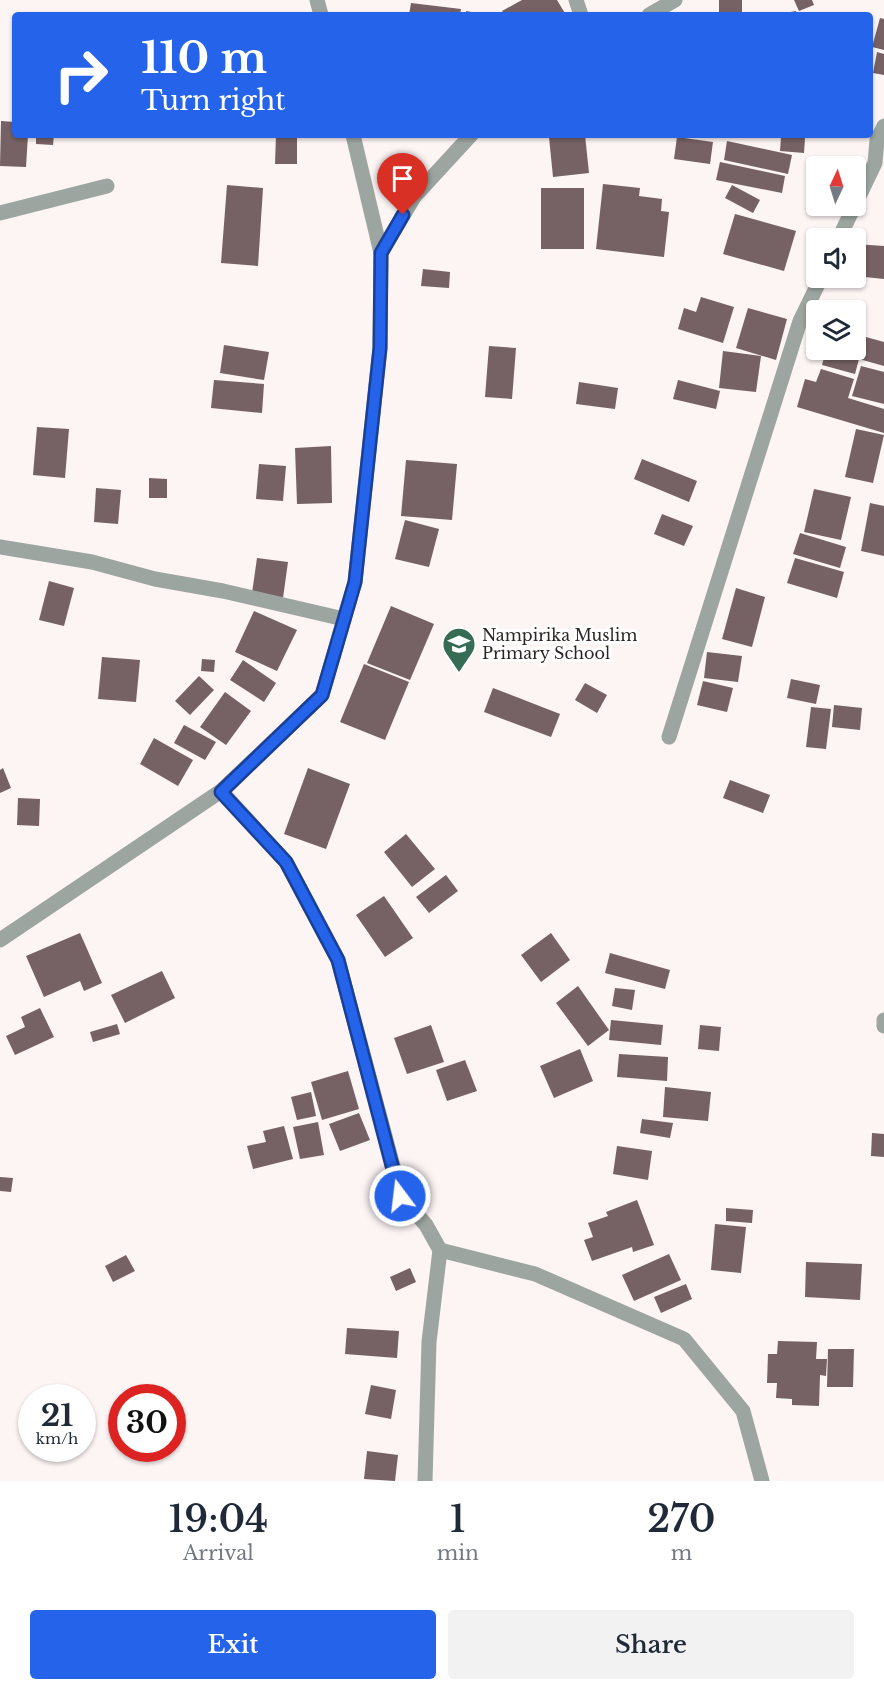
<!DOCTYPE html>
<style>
:root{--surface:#fff;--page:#f2f2f3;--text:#1f2937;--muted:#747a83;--accent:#2563eb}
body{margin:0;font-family:"Libre Baskerville",serif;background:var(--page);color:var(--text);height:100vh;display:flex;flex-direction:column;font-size:22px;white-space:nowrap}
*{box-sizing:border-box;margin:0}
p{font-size:20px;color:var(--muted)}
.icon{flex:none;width:33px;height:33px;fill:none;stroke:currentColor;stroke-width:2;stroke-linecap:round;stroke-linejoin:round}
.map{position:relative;height:1481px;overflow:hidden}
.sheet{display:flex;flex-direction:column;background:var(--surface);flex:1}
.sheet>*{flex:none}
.banner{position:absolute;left:12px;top:12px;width:861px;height:126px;border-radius:6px;box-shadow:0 2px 4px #0004;background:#2563eb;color:#fff;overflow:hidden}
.needle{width:39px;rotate:4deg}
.buttons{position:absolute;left:806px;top:156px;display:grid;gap:12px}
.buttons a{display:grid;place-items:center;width:60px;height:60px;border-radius:6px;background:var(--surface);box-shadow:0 2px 4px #0004;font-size:30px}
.speed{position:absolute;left:18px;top:1384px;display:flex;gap:12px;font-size:30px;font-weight:700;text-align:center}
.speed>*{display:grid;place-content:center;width:78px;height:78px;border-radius:50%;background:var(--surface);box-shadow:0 2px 4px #0004;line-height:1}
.speed small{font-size:15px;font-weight:400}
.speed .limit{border:9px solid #d22;background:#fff;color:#111}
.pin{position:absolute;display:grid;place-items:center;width:51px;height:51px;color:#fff;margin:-62px -26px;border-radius:50% 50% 50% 0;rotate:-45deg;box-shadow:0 0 6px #0007}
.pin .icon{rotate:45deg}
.me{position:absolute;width:66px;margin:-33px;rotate:345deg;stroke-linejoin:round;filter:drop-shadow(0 0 4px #0008)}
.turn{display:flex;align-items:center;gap:21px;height:126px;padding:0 30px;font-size:27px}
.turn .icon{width:78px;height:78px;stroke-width:2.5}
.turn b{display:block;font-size:42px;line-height:51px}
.eta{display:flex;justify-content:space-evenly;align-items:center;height:102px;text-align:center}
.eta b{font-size:36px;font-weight:600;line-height:42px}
.button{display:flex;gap:12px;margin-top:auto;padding:12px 30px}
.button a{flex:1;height:69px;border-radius:6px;background:var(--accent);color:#fff;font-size:24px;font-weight:600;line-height:69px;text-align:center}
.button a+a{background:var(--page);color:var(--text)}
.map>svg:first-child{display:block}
</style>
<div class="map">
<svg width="884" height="1481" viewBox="0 0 884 1481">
<rect width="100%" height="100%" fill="#fdf4f4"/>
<g fill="#766164">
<polygon points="522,0 557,0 566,15 505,15 502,11"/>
<rect x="719" y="0" width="23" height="15"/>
<polygon points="794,0 812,0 814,5 799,11"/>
<polygon points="411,3 461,9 460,15 409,15"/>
<polygon points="466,11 483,14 483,15 466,15"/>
<polygon points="796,11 797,15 780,15 779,14"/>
<polygon points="880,18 884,19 884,50 872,47"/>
<polygon points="877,52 884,54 884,75 873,73"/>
<polygon points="1,121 15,122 15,135 28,135 26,167 0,166"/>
<polygon points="36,135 54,135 53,145 36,144"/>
<polygon points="276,135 297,135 297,164 275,164"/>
<polygon points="570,135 585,135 589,173 553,177 549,137"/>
<polygon points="677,137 713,142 710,164 674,159"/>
<polygon points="781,137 805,138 804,153 780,151"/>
<polygon points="727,141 792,155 788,174 724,160"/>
<polygon points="720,162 785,176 782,193 716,180"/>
<polygon points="603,184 640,188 639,196 662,199 661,211 669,212 664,257 596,249"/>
<polygon points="227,185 263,188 258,266 221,263"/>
<polygon points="732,185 760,200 753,213 725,198"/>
<rect x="541" y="188" width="43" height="61"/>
<polygon points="735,214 796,231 784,271 723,254"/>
<polygon points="855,244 884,246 884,279 855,276"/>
<polygon points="423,269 450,272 449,288 421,286"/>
<polygon points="701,297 734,307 723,343 678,329 684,308 696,312"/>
<polygon points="748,308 787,319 776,360 736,348"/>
<polygon points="855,334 884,342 884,366 859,359 855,374 822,365 826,350 855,350"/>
<polygon points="224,345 269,352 264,380 220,373"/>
<polygon points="489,346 516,348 512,399 485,397"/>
<polygon points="723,351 761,356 756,392 719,388"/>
<polygon points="861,366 884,372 884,404 852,396"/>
<polygon points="821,369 854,379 848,398 884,409 884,433 797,407 805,379 816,382"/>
<polygon points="214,380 264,384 262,413 211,408"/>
<polygon points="678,380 720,391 716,409 673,399"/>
<polygon points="579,382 618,388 615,409 576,404"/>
<polygon points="37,427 69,429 65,478 33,475"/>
<polygon points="856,429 884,435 873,483 845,477"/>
<polygon points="331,446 332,503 297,504 295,448"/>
<polygon points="642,459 697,481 689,502 634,479"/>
<polygon points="406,460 457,464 452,520 401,516"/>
<polygon points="259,464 286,466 283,501 256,499"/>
<polygon points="149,478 167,479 167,498 149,498"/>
<polygon points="96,488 121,490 118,524 94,522"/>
<polygon points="814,489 851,497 841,540 804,532"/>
<polygon points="870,503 884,506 884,556 861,551"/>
<polygon points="662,514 693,526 684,546 654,534"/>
<polygon points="405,520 439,529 429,567 395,559"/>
<polygon points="800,533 846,547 840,568 793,554"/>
<polygon points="257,558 288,562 283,598 252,593"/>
<polygon points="795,558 844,572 837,598 787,583"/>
<polygon points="49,581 74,588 64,626 39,620"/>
<polygon points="736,588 765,597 752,647 722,639"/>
<polygon points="391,606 434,624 410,680 367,663"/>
<polygon points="254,611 297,630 277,671 235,652"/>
<polygon points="707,652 742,656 738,682 704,678"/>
<polygon points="102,657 140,660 136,702 98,699"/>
<polygon points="202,659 215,660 214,672 201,671"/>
<polygon points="243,660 276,683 264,702 230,680"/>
<polygon points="364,664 409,682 385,740 340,722"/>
<polygon points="199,676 214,690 190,715 175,701"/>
<polygon points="791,679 820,685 816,704 787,698"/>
<polygon points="703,681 733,688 727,712 697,705"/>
<polygon points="585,683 607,695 597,713 575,700"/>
<polygon points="493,688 560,714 551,737 484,712"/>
<polygon points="225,692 251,711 226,745 200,727"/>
<polygon points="834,705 862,708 860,730 832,727"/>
<polygon points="811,707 831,709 826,749 806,747"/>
<polygon points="184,725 216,742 205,760 174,743"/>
<polygon points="154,738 193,760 178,786 140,764"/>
<polygon points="3,768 11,788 0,793 0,770"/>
<polygon points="308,768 350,784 326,849 284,834"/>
<polygon points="730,780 770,795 763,813 723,798"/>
<polygon points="18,798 40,799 39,826 17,825"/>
<polygon points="406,834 435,869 412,887 384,852"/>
<polygon points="446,875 458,891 429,913 416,897"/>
<polygon points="384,896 413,938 385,957 356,915"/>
<polygon points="80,933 102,983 84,991 80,981 44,997 26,956"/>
<polygon points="551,933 570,960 541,982 521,955"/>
<polygon points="610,953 670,970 665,989 605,973"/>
<polygon points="162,971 175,998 125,1023 111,995"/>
<polygon points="578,986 609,1030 588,1046 556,1003"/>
<polygon points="615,988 635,990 632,1010 612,1006"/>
<polygon points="40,1008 54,1037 15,1055 6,1036 25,1027 21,1017"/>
<polygon points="611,1020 663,1025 661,1045 609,1040"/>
<polygon points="117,1024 120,1034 93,1042 90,1032"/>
<polygon points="431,1025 444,1062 407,1074 394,1038"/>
<polygon points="700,1025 721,1027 719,1051 698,1049"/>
<polygon points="580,1049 593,1081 554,1098 540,1066"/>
<polygon points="619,1054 668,1057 667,1081 617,1077"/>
<polygon points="465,1060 477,1091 447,1101 436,1070"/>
<polygon points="348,1071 359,1109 322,1120 311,1082"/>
<polygon points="665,1087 711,1092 708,1121 663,1117"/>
<polygon points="311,1092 316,1116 297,1120 291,1097"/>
<polygon points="359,1113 370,1140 340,1151 329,1124"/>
<polygon points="642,1119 673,1123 670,1138 640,1133"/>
<polygon points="318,1122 324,1155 300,1159 293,1127"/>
<polygon points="284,1126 293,1159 253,1169 247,1146 266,1142 263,1131"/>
<polygon points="872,1133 884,1134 884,1157 871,1156"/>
<polygon points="617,1146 652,1151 648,1180 613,1174"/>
<polygon points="0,1177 13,1178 11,1192 0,1191"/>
<polygon points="637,1200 654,1245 633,1252 632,1247 592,1261 584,1240 593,1237 588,1223 608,1216 606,1212"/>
<polygon points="726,1208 753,1210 752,1223 726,1221"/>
<polygon points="715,1224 746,1227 741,1273 711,1270"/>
<polygon points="669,1254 681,1280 634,1301 622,1275"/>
<polygon points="126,1255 135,1271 113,1282 105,1266"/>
<polygon points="806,1262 862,1264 860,1300 805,1297"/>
<polygon points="410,1268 416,1282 396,1291 390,1277"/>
<polygon points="686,1284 692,1299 661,1313 654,1297"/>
<polygon points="347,1328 399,1331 397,1358 345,1354"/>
<polygon points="778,1341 817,1342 816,1359 827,1359 826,1376 820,1375 819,1406 792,1405 792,1399 776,1398 777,1383 767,1383 768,1354 777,1354"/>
<polygon points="828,1349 854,1349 853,1387 827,1387"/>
<polygon points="371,1385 396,1390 391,1419 365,1414"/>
<polygon points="367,1451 398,1455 395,1481 364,1479"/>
</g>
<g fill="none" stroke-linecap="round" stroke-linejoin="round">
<g stroke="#9ca5a0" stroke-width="15">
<polyline points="317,0 321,15"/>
<polyline points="576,0 581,15"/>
<polyline points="649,15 675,0"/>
<polyline points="353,135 381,253"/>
<polyline points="0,213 107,186"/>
<polyline points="839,238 875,163 877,140 884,126"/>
<polyline points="0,547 92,562 155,579 223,591 344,619"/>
<polyline points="669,737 800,321 821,278"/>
<polyline points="221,791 286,862 338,960 401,1196 426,1225 440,1250 429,1342 425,1481"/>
<polyline points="0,940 221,791 322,695 355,582 380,348 381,253 414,197 471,135"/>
<polyline points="884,1020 884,1026"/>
<polyline points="440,1250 535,1274 684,1339 743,1411 762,1481"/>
</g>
</g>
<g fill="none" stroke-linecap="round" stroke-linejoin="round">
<defs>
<polyline id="route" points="400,1196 338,960 286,862 221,792 322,695 355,582 380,348 381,253 403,215"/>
</defs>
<use href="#route" stroke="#184099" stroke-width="15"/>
<use href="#route" stroke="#2563eb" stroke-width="10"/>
</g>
<defs>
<symbol id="school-pin" viewBox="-11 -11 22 30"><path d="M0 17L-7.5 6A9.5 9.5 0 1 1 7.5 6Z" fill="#356c53" stroke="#fff"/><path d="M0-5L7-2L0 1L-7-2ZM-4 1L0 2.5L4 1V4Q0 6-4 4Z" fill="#fff"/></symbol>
</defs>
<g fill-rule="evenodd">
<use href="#school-pin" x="440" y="625" width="38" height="52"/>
</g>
<g text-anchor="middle" stroke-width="6" stroke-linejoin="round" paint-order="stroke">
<g font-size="16" fill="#2d2526" stroke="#fff" text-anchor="start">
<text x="482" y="641">Nampirika Muslim<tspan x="482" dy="18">Primary School</tspan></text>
</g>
</g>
</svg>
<div class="buttons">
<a><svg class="needle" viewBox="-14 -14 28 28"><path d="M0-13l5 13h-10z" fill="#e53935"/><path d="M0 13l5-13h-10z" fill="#747a83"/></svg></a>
<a><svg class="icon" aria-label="sound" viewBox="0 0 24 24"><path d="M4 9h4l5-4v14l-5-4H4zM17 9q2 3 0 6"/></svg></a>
<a><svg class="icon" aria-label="layers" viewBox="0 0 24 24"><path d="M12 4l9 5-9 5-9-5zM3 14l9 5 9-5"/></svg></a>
</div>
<div class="speed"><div>21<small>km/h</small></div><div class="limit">30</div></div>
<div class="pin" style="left:403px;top:215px;background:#d93025"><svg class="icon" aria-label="arrive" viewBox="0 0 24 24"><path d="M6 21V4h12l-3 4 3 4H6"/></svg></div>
<svg class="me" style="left:400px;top:1196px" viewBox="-20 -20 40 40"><circle r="17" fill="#2563eb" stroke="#fff" stroke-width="3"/><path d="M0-11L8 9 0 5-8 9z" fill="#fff"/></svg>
<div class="banner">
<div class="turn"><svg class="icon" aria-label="right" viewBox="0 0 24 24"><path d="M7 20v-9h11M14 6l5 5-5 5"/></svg><div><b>110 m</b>Turn right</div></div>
</div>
</div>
<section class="sheet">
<div class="eta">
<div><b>19:04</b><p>Arrival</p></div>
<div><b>1</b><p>min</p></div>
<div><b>270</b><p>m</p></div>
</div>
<div class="button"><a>Exit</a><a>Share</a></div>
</section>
